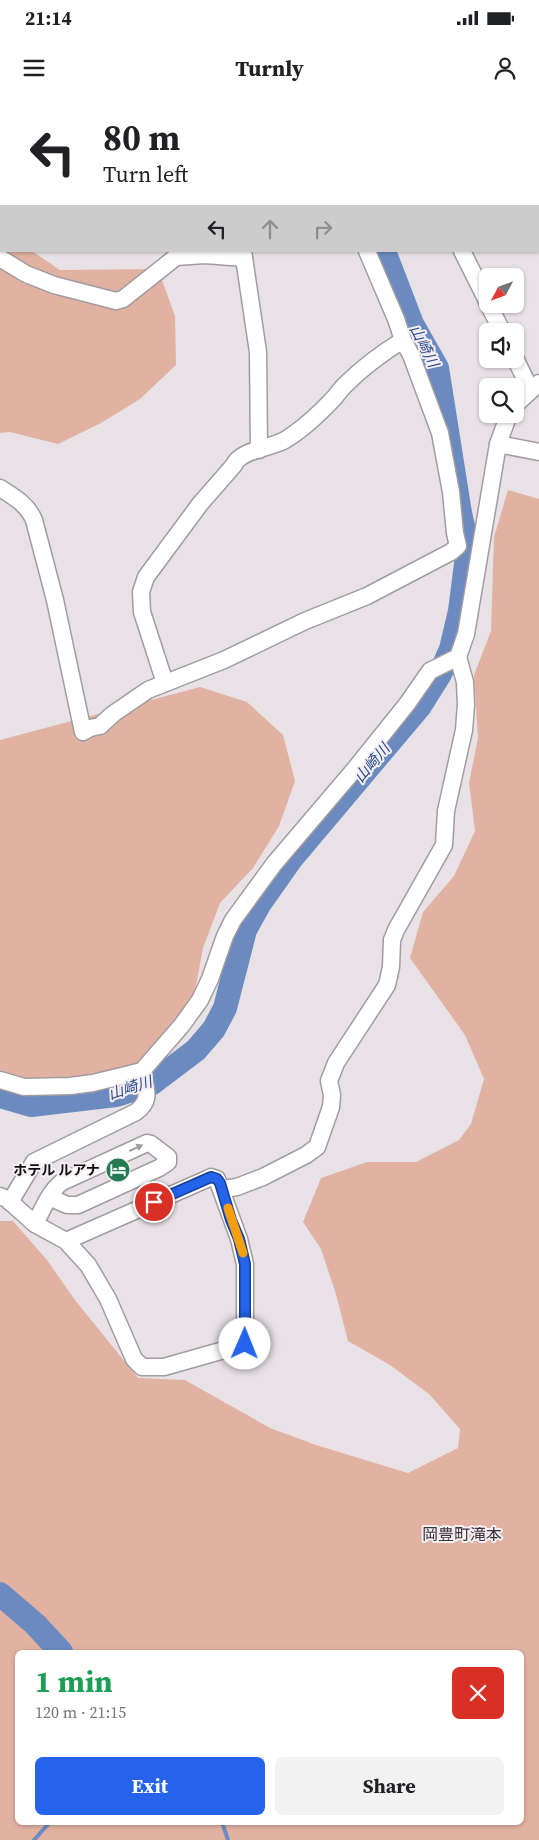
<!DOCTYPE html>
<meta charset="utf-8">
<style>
:root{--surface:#fff;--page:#f2f2f2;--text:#202124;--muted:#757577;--accent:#2563eb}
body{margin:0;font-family:"Source Serif 4","Noto Sans JP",serif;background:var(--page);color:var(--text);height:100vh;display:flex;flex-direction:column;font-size:19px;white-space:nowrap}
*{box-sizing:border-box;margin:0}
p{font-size:16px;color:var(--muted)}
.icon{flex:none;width:28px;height:28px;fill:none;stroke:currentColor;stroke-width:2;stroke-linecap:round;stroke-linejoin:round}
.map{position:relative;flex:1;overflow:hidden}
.panel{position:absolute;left:15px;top:1550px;width:509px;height:175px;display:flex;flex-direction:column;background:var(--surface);border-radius:8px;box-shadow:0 1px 4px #0004}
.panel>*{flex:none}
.guide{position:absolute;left:0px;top:0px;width:540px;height:152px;box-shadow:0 1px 4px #0004;background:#fff;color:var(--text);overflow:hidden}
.needle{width:32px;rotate:229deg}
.tools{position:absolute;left:479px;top:168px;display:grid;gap:10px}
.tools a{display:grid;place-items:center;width:45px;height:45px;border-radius:8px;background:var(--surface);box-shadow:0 1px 4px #0004;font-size:25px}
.pin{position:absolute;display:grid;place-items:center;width:42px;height:42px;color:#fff;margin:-21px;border:2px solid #fff;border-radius:50%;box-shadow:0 1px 5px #0007}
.me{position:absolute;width:55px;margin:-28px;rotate:1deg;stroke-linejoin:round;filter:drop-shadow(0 0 4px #0008)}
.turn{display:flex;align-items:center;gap:18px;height:105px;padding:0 20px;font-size:22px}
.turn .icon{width:65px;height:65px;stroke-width:2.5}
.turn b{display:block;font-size:35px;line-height:42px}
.lanes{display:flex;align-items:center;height:48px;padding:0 20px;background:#0003;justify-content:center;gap:25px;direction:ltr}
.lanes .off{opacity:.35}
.round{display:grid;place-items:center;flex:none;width:52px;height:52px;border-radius:8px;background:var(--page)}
.headline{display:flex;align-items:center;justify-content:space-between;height:85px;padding:0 20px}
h1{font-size:30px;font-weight:700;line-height:38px;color:#1e9e55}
.button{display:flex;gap:10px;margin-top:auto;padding:10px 20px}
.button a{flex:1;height:58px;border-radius:8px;background:var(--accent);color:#fff;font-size:20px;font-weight:700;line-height:58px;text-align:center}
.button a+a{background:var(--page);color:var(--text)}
.status{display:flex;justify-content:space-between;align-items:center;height:35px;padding:0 25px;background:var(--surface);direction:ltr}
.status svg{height:14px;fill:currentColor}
header{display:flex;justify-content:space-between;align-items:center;height:65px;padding:0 20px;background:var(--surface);font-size:22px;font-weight:700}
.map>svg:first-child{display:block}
</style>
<div class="status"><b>21:14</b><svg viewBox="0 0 49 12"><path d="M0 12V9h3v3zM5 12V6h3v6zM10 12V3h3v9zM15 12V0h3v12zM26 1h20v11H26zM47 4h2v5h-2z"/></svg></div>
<header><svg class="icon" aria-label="menu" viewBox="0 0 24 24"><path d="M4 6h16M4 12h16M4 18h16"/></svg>Turnly<svg class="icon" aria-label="person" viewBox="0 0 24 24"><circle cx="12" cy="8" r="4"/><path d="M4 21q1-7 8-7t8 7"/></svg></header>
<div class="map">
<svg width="539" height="1740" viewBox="0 0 539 1740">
<rect width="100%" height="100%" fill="#e8e2e7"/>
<g fill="#e1b2a2" fill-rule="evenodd">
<polygon points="0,0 28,0 1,1 1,151 32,151 60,170 158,169 175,216 176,265 140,299 101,323 58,344 10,332 0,333"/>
<path d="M508 390 539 399V1740H0V1121H13L47 1160 75 1200 138 1278 185 1280 270 1328 316 1345 408 1373 458 1348 460 1329 429 1294 390 1265 348 1241 336 1194 321 1149 303 1122 321 1078 367 1062H416L459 1040 471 1024 484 979 465 935 410 858 423 812 454 776 475 731 469 683 478 638 474 575 491 531 494 437ZM18 1552H521V1722H18Z"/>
<polygon points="200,587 247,602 283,635 295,681 279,726 253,768 220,803 203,848 194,896 140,963 86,978 37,980 21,978 0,971 0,640"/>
</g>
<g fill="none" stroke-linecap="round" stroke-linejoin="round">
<g stroke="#6b8ac0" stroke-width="4">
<polyline points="222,1722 228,1740"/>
<polyline points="34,1740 50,1722"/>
</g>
<g stroke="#6b8ac0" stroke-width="24">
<polyline points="312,0 312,1"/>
<polyline points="0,996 31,1005 116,995 151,984 196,950 214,929 225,908 245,830 260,803 291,759 420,606 440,574 451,549 460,511 468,448 460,413 437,268 412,224 384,151"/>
<polyline points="0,1494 35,1524 61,1552"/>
</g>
<defs>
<g id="minor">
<polyline points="347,0 348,1"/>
<polyline points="250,1 250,0"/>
<polyline points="301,1 301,0"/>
<polyline points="0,19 1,24"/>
<polyline points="0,69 1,67"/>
<polyline points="243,151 258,252 259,350"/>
<polyline points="462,151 488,203"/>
<polyline points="0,158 26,174 54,185 116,201 123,199 176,157 205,155 244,158"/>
<polyline points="488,204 502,231"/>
<polyline points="515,258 530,289"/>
<polyline points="515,305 539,283"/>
<polyline points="498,344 539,352"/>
<path d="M0 388C14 397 27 404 34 420L55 500 83 632 90 628 100 626 113 614 148 590 224 560 305 521 367 496 451 452 458 446 455 433 451 392 440 333 411 255 403 240 396 219 367 151"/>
<path d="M165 583 142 512 141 492 146 477 200 404 234 365C240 350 271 348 285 340 303 329 321 312 335 297 338 293 341 289 345 285 362 268 382 253 403 240"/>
<polyline points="0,980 24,987 70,986 93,983 142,971 182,925 200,900 210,879 225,836 233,820 274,764 354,670 407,604 430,571 458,557 466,534 498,344 509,314"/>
<polyline points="222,1089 237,1087 263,1077 306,1055 317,1047 331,1007 332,995 329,981 336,963 387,885 391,867 392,840 396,830 444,745 446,711 464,630 466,605 465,582 458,557"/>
<polyline points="0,1096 7,1099 35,1124 66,1141 88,1165 108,1199 134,1259 142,1267 164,1267 245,1244 245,1164 239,1139 217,1079 211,1077 207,1079 66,1141"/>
<path d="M10 1102 34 1062 136 1012C153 999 145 989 142 971"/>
<path d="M35 1124C43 1109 49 1092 62 1082L147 1043 151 1044 168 1057V1062L159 1068 78 1105H67L49 1097"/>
</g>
</defs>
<use href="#minor" stroke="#a29ca1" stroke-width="19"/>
<use href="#minor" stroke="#fff" stroke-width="16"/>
</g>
<defs><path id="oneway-solid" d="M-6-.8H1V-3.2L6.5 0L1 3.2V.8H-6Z" transform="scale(1.25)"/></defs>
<use fill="#9f9f9f" href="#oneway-solid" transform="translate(136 1048) rotate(-25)"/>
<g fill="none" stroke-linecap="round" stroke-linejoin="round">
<defs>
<polyline id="route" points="154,1102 211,1077 217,1079 220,1083 231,1120 239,1139 245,1164 245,1244"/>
</defs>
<use href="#route" stroke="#184099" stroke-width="12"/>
<use href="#route" stroke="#2563eb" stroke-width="9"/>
<polyline stroke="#f59e0b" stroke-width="9" points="228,1108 243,1153"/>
</g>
<defs>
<symbol id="hotel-disc" viewBox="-11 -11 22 22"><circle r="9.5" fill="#237c51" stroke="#f5eff4"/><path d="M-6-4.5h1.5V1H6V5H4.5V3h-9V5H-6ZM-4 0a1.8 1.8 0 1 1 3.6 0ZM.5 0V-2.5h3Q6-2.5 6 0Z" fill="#fff"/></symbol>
</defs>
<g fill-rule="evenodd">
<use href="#hotel-disc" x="104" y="1056" width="28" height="28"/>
</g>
<g text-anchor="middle" stroke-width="4" stroke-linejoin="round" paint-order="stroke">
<g font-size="14" font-weight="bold" fill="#100e0f" stroke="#f5eff4" text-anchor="end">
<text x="100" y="1075">ホテル ルアナ</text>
</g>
<g font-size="15" font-style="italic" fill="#254a8e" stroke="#f5eff4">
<text transform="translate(424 246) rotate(63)" y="5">山崎川</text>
<text transform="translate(372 663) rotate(-50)" y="5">山崎川</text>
<text transform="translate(130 988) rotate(-18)" y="5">山崎川</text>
</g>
<g font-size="16" fill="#3a3539" stroke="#f5eff4">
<text x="462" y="1440">岡豊町滝本</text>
</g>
</g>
</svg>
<div class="tools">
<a><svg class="needle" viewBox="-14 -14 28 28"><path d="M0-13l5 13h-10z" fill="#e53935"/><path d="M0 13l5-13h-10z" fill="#757577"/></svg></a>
<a><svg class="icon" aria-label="sound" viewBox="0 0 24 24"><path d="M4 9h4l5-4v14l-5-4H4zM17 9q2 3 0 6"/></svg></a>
<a><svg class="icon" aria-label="search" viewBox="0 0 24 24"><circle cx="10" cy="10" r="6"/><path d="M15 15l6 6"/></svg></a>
</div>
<div class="pin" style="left:154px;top:1102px;background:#d93025"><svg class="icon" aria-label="arrive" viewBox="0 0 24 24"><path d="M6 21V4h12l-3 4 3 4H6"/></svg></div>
<svg class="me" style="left:245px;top:1244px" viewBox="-20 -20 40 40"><circle r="19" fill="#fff"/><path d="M0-13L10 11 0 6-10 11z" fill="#2563eb"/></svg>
<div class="guide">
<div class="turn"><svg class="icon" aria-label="left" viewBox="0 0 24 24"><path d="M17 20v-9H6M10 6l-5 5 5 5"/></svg><div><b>80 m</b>Turn left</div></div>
<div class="lanes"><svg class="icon" aria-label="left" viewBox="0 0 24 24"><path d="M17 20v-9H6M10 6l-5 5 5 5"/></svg><svg class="icon off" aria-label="ahead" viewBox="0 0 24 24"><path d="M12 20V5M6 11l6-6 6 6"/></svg><svg class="icon off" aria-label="right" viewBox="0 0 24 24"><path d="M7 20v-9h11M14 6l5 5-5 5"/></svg></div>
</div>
<section class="panel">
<div class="headline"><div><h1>1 min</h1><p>120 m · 21:15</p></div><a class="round" style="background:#d93025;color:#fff"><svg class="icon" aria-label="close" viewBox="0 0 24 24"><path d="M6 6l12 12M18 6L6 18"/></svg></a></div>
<div class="button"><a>Exit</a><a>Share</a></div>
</section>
</div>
